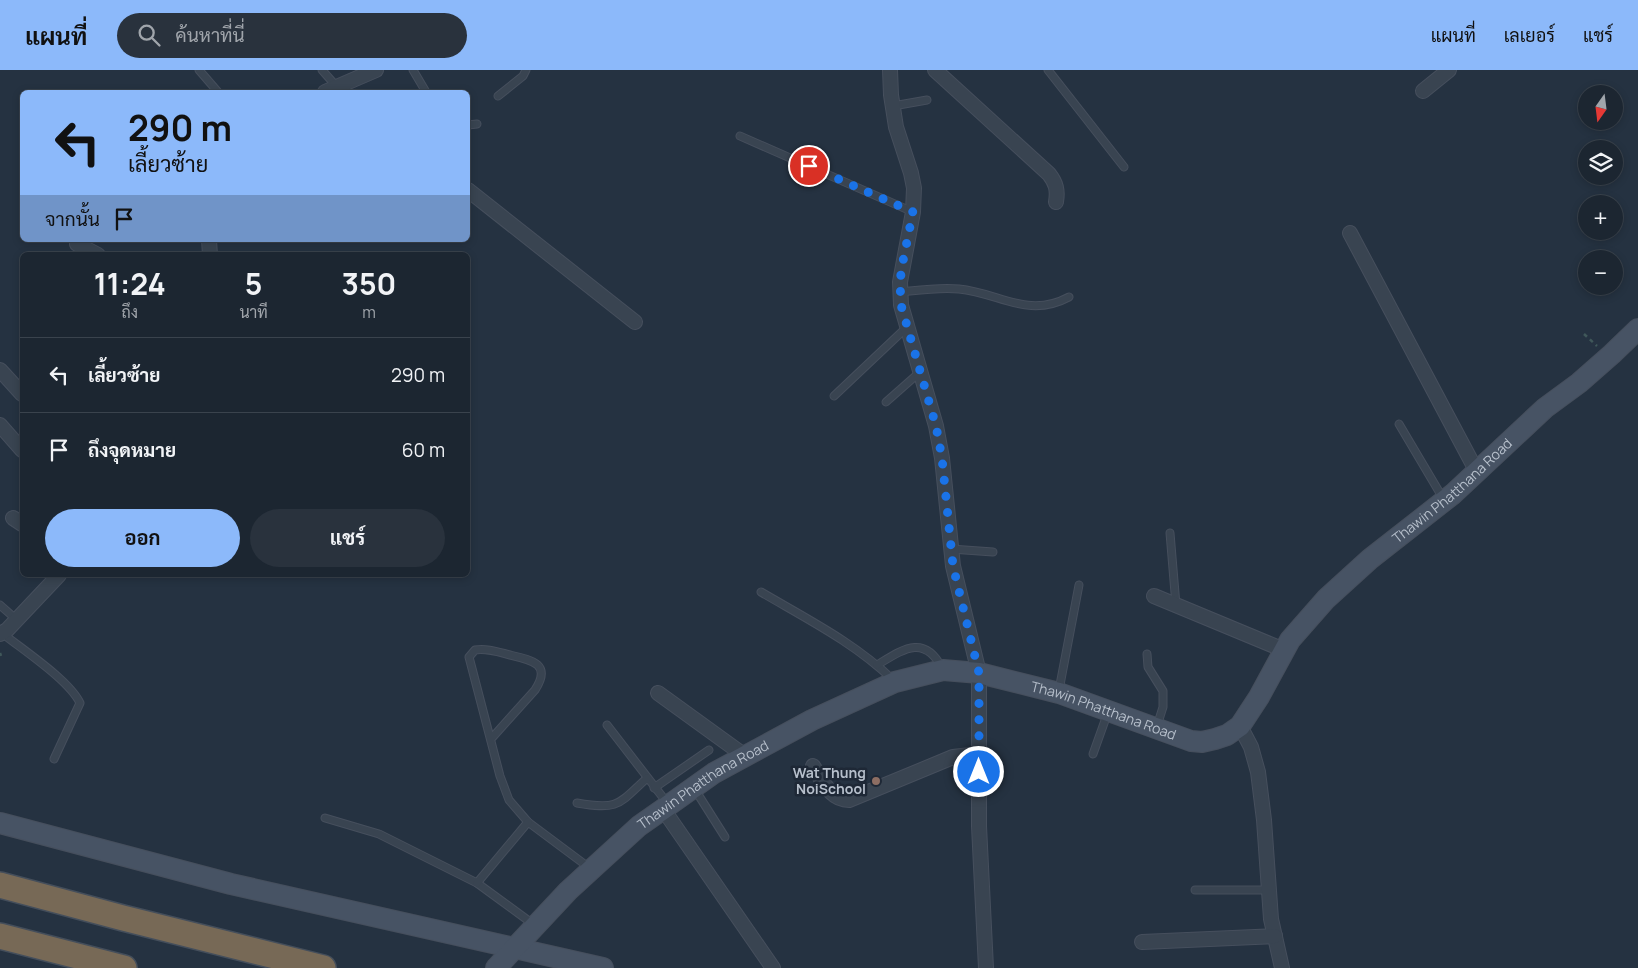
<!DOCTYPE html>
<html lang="th">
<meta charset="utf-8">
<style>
:root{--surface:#1c2631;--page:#29323d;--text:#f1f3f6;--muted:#a0a5ab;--line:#3a434d;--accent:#8cb9fa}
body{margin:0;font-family:Manrope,Sarabun,sans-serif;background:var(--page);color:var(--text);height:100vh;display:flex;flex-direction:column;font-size:19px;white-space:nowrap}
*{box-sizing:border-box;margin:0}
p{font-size:16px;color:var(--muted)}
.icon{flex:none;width:28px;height:28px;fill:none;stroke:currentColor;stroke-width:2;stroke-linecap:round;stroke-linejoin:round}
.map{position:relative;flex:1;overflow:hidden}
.details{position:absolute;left:20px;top:182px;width:450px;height:325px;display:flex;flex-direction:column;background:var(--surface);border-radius:8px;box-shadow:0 2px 8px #0003,0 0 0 1px var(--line)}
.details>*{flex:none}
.banner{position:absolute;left:20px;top:20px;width:450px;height:152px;border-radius:8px;box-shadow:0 2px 8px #0003,0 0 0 1px var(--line);background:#8cb9fa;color:#111;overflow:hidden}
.needle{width:32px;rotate:194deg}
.tools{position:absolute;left:1578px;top:15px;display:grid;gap:10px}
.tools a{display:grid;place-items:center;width:45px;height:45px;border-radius:50%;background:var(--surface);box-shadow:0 2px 8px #0003,0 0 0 1px var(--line);font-size:25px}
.pin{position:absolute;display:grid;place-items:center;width:42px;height:42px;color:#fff;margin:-21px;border:2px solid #fff;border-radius:50%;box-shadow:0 1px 5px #0007}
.me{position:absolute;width:55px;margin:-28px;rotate:0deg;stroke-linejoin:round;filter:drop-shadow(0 0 4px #0008)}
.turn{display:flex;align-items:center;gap:18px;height:105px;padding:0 25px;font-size:22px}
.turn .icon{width:65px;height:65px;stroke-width:2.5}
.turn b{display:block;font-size:35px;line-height:42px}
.then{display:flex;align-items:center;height:48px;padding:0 25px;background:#0003;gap:10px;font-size:19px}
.eta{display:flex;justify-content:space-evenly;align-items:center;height:85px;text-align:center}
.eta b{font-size:30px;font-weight:700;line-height:35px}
.cta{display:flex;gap:10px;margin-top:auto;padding:10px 25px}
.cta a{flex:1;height:58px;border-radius:30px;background:var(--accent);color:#111;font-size:20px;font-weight:700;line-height:58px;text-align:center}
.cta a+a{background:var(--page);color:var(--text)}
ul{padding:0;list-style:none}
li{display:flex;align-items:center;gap:15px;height:75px;padding:0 25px;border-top:1px solid var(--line)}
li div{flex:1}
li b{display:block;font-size:19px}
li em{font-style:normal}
header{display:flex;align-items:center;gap:30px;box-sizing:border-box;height:70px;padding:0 25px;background:var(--accent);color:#111}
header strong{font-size:24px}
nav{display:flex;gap:28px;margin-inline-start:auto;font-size:18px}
.search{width:350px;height:45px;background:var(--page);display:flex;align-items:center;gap:12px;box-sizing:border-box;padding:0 18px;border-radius:28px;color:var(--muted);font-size:19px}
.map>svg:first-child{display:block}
</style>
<header>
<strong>แผนที่</strong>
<div class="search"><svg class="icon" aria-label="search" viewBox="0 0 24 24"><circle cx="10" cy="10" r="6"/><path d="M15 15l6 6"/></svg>ค้นหาที่นี่</div>
<nav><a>แผนที่</a><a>เลเยอร์</a><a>แชร์</a></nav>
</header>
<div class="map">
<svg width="1638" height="898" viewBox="0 0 1638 898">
<rect width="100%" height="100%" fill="#253241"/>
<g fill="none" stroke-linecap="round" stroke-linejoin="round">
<defs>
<g id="lane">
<polyline points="199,0 218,22"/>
<polyline points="322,0 337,17"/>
<polyline points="413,0 426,22"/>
<polyline points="1048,0 1124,97"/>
<polyline points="498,26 523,6 526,0"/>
<polyline points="893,36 927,30"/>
<polyline points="468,55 477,54"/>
<polyline points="740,66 913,142"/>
<path d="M901 222C920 220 940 217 959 219 1000 223 1028 249 1069 227"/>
<polyline points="834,326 907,257"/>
<polyline points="886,332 920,302"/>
<polyline points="1399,354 1444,430"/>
<polyline points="1170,463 1176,535"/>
<polyline points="951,479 993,482"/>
<path d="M761 522C807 549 855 573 893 610"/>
<polyline points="0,535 17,550"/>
<path d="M2 563C23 580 69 610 80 633L54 689"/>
<polyline points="1147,584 1148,597 1163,621 1163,637 1157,656"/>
<path d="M877 595C902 580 924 563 942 598"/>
<polyline points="1059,620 1079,515"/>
<polyline points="607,655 668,734"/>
<path d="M491 669 535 620C552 594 532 590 510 585 498 582 487 578 475 580L469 587 500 706 509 730 528 752 591 799"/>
<polyline points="1093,684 1108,642"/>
<polyline points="654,718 709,680"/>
<polyline points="694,718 725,767"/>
<path d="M577 733C618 740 618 735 647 708"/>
<polyline points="325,748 379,764 477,813 533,854"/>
<polyline points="477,813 528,752"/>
<polyline points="1195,820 1269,820"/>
</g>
<g id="street">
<polyline points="890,0 891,25 896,57 911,103 914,118 913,142 900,212 901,235 936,356 942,388 953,496 979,603 979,756 986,898"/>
<path d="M935 0 1049 104C1056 113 1058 120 1056 132"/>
<polyline points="1423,21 1449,0"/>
<polyline points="325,22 376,0"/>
<polyline points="468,120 635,252"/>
<polyline points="1350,163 1477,402"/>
<polyline points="209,170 210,185"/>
<polyline points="77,174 98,185"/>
<polyline points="0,300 22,324"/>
<polyline points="0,355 22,380"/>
<polyline points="13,448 22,454"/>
<polyline points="1154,526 1284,580"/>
<polyline points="0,564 7,560 59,505"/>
<polyline points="658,623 745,686"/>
<polyline points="1240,656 1251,677 1258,702 1264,750 1271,849 1282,898"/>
<path d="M813 696C823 711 830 730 849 730L953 687 979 684"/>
<polyline points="663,739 773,898"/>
<polyline points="1142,872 1275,866"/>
</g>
<g id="secondary">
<polyline points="0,753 231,814 603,898"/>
<path id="s1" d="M496 898 568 821 592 799 639 756 669 735 714 703 812 650 895 612 943 600 979 603 1059 623 1191 671 1202 672 1215 669 1227 665 1240 656 1259 627 1290 570 1326 529 1370 489 1453 424 1545 338 1579 313 1612 284 1638 259"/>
</g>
<g id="highway">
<polyline points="0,815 123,848 323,898"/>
<polyline points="0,866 124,898"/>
</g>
</defs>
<use href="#lane" stroke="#464f5d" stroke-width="9"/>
<use href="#street" stroke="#464f5d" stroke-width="16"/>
<use href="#secondary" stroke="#464f5d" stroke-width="22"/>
<use href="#highway" stroke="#444e5b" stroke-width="28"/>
<g stroke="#40585a" stroke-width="2.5" stroke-dasharray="4 4" stroke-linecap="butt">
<polyline points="1584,264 1597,276"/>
<polyline points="0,583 1,586"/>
</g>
<use href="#lane" stroke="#394451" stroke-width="7"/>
<use href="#street" stroke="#394451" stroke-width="14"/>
<use href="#secondary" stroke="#475364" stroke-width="20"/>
<use href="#highway" stroke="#776956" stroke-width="25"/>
</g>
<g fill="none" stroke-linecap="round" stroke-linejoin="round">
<polyline stroke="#1a73e8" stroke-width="9" stroke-dasharray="0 16.2" points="809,96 913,142 902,196 900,212 901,235 936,356 942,388 953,496 979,603 979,702"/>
</g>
<circle fill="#8d6e63" stroke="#1e2836" stroke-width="2" cx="876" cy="711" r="5"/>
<g text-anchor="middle" stroke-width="5" stroke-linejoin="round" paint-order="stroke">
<g font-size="14" fill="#b6bfcb" stroke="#1e2836">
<text dy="5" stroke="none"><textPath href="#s1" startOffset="1178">Thawin Phatthana Road</textPath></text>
<text dy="5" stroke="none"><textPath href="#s1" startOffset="712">Thawin Phatthana Road</textPath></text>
<text dy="5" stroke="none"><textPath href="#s1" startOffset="278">Thawin Phatthana Road</textPath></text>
</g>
<g font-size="14" font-weight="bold" fill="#b6bfcb" stroke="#1e2836" text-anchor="end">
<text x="866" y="708">Wat Thung<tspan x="866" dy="16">NoiSchool</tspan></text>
</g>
</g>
</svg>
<div class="tools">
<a><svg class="needle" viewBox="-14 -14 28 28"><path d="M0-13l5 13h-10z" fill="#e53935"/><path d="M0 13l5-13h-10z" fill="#a0a5ab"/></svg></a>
<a><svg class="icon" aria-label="layers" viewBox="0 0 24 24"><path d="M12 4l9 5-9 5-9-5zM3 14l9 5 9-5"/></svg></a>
<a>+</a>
<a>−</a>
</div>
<div class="pin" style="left:809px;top:96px;background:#d93025"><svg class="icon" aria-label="arrive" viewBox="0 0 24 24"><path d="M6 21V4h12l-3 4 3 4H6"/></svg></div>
<svg class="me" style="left:979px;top:702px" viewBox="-20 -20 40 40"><circle r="17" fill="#1a73e8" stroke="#fff" stroke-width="3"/><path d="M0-11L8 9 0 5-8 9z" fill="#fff"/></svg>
<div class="banner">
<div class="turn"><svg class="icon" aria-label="left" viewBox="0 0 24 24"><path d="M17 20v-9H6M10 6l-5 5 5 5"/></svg><div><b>290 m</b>เลี้ยวซ้าย</div></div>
<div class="then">จากนั้น<svg class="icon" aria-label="arrive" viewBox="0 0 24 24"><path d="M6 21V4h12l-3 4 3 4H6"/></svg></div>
</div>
<section class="details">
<div class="eta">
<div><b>11:24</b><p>ถึง</p></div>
<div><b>5</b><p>นาที</p></div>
<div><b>350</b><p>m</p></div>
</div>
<ul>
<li><svg class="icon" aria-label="left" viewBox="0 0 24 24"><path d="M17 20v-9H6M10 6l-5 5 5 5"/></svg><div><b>เลี้ยวซ้าย</b></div><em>290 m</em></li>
<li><svg class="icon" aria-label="arrive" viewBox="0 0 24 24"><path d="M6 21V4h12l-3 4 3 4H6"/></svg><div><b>ถึงจุดหมาย</b></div><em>60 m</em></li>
</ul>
<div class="cta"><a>ออก</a><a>แชร์</a></div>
</section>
</div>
